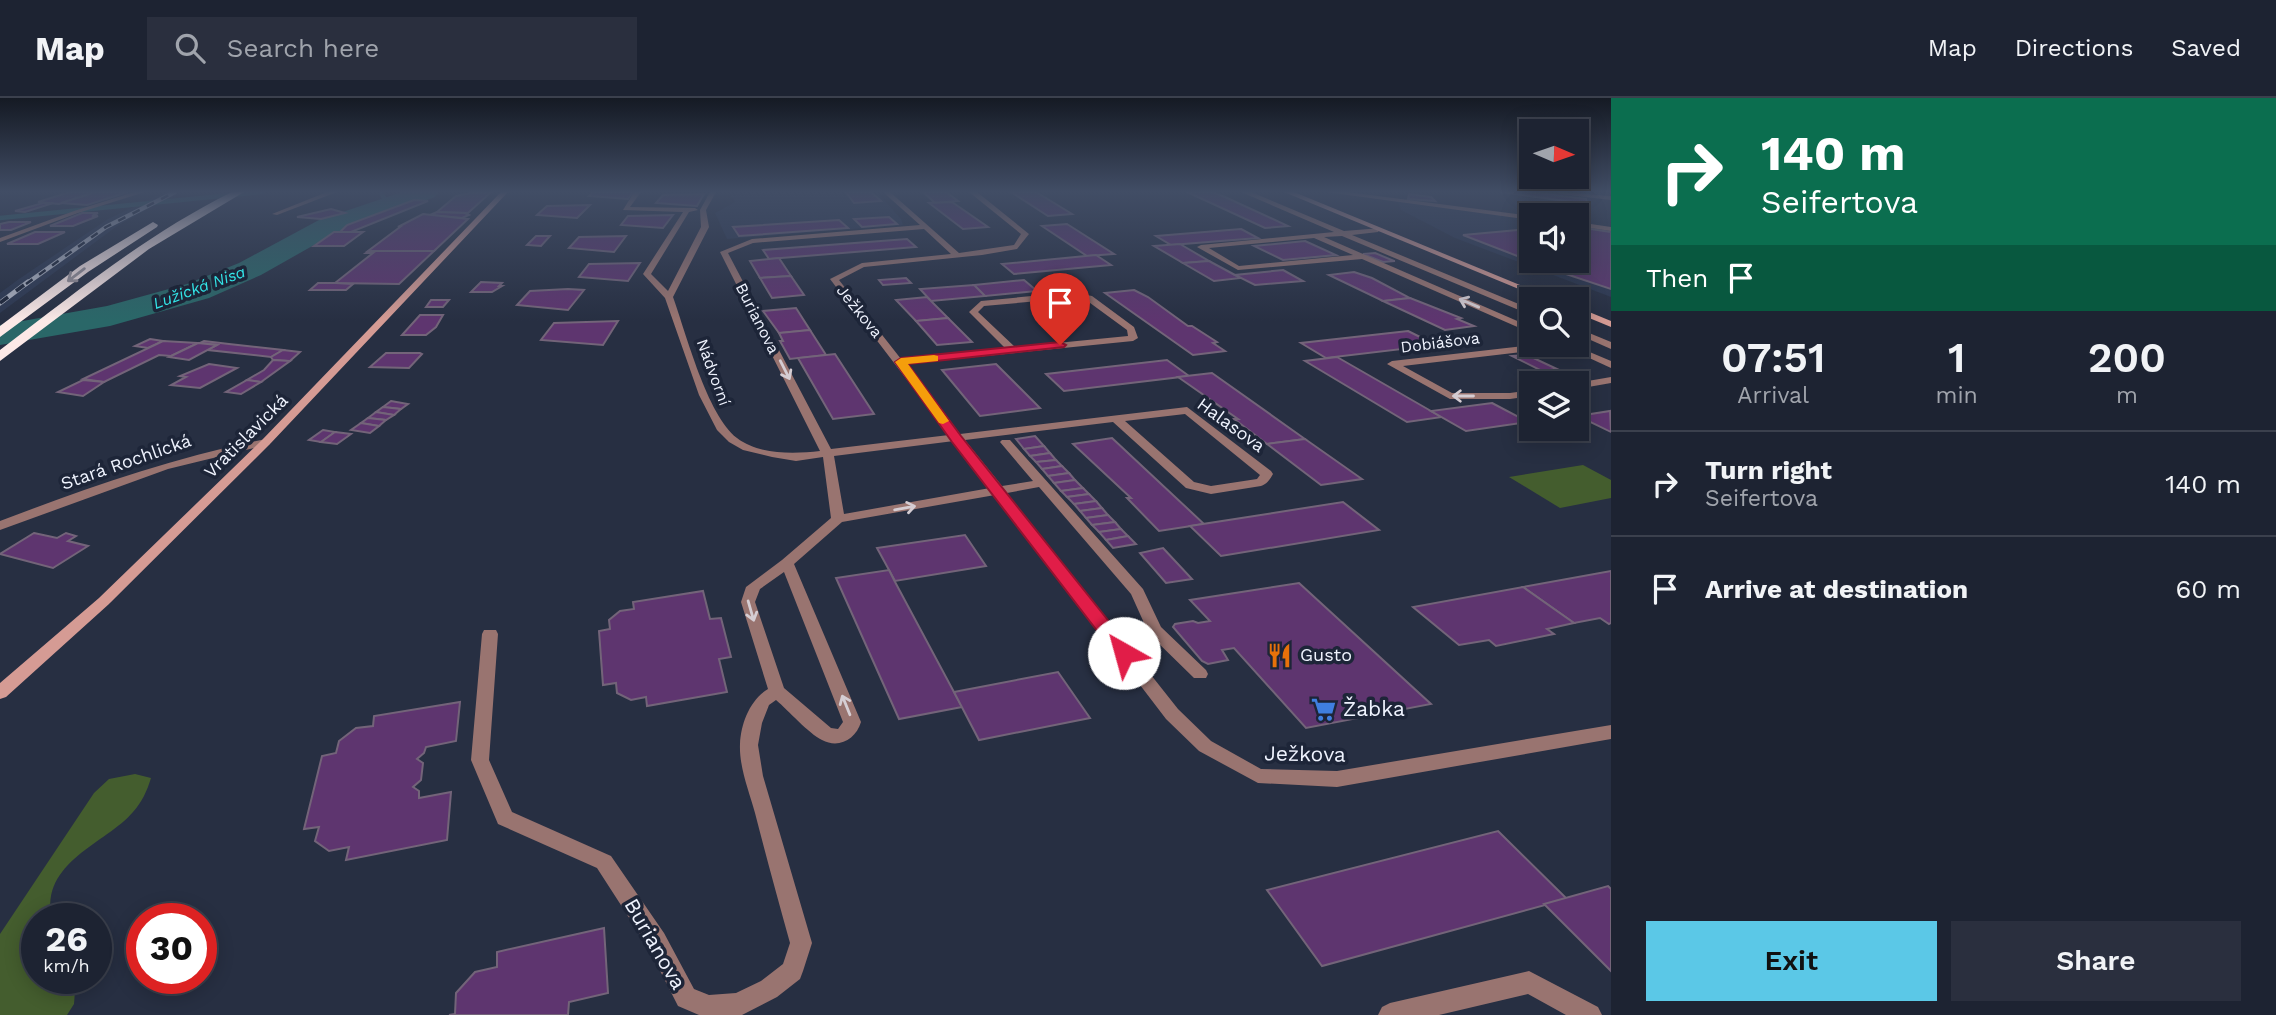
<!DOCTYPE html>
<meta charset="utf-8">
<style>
:root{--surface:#1d2332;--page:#2a2f3e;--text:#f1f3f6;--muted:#a0a4ac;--line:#3b404d;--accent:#5bc8e7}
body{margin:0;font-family:"Work Sans",sans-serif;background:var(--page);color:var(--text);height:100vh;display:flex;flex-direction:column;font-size:26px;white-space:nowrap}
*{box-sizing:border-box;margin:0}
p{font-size:23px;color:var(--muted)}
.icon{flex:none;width:38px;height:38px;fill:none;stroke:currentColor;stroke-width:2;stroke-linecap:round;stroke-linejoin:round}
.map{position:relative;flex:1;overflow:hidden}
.details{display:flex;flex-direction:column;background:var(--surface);width:665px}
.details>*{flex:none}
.hud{background:#0b6e4f;color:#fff;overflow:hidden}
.needle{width:46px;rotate:92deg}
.buttons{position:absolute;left:1519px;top:21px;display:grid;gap:14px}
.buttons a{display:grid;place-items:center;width:70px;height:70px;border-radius:0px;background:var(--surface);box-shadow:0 4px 18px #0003,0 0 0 2px var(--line);font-size:35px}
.speed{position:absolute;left:21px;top:805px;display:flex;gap:14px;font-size:35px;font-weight:700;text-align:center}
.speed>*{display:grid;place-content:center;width:91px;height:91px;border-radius:50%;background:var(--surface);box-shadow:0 4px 18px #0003,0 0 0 2px var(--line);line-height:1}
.speed small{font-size:18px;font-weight:400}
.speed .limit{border:10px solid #d22;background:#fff;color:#111}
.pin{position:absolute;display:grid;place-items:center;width:60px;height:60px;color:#fff;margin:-72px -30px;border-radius:50% 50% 50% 0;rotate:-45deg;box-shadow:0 0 7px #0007}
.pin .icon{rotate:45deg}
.me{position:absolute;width:77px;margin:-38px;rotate:322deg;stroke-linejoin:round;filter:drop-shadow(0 0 5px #0008)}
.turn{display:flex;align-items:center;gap:24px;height:147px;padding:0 35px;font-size:32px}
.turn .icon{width:91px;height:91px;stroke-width:2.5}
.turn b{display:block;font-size:49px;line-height:60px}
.then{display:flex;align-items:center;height:66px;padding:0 35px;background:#0003;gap:14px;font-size:26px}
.eta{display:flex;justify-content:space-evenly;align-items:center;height:119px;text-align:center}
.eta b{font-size:42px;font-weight:600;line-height:49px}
.action{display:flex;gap:14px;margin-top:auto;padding:14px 35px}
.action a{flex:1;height:80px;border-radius:0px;background:var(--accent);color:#111;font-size:28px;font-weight:600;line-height:80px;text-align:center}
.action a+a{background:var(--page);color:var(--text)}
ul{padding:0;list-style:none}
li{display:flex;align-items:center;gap:21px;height:105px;padding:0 35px;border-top:2px solid var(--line)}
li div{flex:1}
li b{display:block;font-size:26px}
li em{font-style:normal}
header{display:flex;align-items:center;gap:42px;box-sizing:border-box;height:98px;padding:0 35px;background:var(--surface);border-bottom:2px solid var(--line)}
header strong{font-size:33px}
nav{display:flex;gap:38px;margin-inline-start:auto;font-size:24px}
.search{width:490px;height:63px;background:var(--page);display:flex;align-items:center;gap:18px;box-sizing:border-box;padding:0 24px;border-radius:0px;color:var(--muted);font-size:26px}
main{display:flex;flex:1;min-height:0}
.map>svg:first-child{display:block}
</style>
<header>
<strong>Map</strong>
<div class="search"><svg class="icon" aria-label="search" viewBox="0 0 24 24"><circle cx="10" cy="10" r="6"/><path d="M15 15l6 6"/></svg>Search here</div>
<nav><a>Map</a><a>Directions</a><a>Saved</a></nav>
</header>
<main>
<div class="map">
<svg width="1611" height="917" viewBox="0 0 1611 917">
<rect width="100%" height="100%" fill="#272f42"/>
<g fill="#2d3851">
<polygon points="165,94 185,94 151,109 117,128 0,215 0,195 19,181 108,121"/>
<polygon points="728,94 877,94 901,121 903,127 727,141 715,115 735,104"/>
<polygon points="1398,104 1531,121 1531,163 1577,163 1577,127 1611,132 1611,199 1455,140 1401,112"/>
</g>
<g fill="#445d2e">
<polygon points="1583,367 1611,382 1611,400 1560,410 1509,379"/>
<path d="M135 676 151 680C147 693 142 704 133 714 107 745 39 764 52 821H37V880H76L74 906 67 917H0V836L94 695 109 681Z"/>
</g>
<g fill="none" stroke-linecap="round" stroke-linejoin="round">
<g stroke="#2a6768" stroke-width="4.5">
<polyline points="381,94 387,107"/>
<polyline points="0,120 262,94"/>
</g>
<polygon fill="#2a6768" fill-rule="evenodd" points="402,94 438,94 435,99 337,134 261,177 209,200 110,228 0,247 0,227 107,208 187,186 239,165 319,122"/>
</g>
<g fill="#5e356f" stroke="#736479" stroke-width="2">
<polygon points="70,94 96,94 59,106 38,104"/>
<polygon points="96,94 128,94 87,107 61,105"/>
<polygon points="593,94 633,94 628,101 589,98"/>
<polygon points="846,94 871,94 881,103 854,105"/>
<polygon points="923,94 946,94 958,103 935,105"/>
<polygon points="1011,94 1036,94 1072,116 1048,118"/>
<polygon points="1187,94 1212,94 1225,99 1288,128 1265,130"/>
<polygon points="1501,94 1531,94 1586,101 1587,106"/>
<polygon points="471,95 490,95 468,115 437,114 456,98"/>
<polygon points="704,96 697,108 656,105 663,97"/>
<polygon points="1409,96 1431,99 1435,103 1408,101"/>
<polygon points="414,102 428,103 351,134 340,134 347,127"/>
<polygon points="952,104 988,129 963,131 929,105"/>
<polygon points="43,105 53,105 25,114 15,113"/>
<polygon points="590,107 577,120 537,117 547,108"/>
<polygon points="331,111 345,115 321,121 297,119"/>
<polygon points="437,114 465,115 469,117 462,120 430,117"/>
<polygon points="82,115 98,115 92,118 98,118 73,128 50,128"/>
<polygon points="423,116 468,121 434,153 368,153 400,129 398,129"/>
<polygon points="673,117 663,130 621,127 628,118"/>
<polygon points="889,119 897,126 862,129 854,121"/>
<polygon points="839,122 848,130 739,138 733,129"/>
<polygon points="9,124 31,124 11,132 0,132 0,126"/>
<polygon points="1067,126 1114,156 1087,158 1042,128"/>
<polygon points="1577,129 1611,134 1611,191 1551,171 1463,137 1530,131 1531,163 1577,163"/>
<polygon points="1241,131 1258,140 1171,147 1156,138"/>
<polygon points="35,134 65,134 38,146 7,146"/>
<polygon points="334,134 363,134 344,148 314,148"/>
<polygon points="536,138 550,138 541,148 527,147"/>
<polygon points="626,138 614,154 569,150 579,139"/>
<polygon points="907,141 916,149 769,161 763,152"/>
<polygon points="1305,143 1336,157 1283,162 1254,148"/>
<polygon points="1180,146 1209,163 1183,165 1154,148"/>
<polygon points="369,153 434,153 399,186 335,185 373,155 366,155"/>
<polygon points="1375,155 1394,163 1395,163 1383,164 1363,156"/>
<polygon points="1096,157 1111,167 1014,176 1002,166"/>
<polygon points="779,160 791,178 760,180 750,163"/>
<polygon points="1209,163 1235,177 1241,180 1214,183 1183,165"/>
<polygon points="640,165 628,183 579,179 589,166"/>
<polygon points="1283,172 1303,183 1255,187 1235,177"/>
<polygon points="1354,174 1372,180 1410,200 1383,203 1329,177"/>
<polygon points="791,178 804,197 772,200 760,180"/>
<polygon points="906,180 911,185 883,187 879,182"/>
<polygon points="1024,182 1037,193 985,198 974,187"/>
<polygon points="481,184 502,185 499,188 502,188 492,194 471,194"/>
<polygon points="318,185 336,185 353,186 346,192 310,192"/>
<polygon points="974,187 985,198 931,203 920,191"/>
<polygon points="568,191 584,192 568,212 517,207 530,193"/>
<polygon points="1134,192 1148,199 1188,228 1192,228 1217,244 1213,245 1225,253 1193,257 1105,195"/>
<polygon points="927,199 948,220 916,223 896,202"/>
<polygon points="1410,200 1461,220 1457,221 1474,228 1445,232 1383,203"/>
<polygon points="431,202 449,202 443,209 426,209"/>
<polygon points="796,210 810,232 779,235 763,213"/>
<polygon points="420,217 443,217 436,229 426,237 402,237"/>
<polygon points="948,220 972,244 937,247 916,223"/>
<polygon points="618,223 603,247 541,242 554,225"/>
<polygon points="810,232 826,257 790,261 780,243 783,243 779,235"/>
<polygon points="1408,233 1436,247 1326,260 1301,245"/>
<polygon points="150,241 163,243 148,250 135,248"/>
<polygon points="163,243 198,245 171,258 159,257 104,284 83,281"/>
<polygon points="204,243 229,246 283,252 271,259 208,252 217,247 200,245"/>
<polygon points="198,245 217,247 189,262 169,259"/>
<polygon points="283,252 300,254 290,263 273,262 271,259"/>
<polygon points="386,255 420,255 422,256 409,270 370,269"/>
<polygon points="835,256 874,316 833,321 798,260"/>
<polygon points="1527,257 1557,271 1542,273 1512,258"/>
<polygon points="1337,259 1431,313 1442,319 1407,324 1305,263"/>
<polygon points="273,262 290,263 261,284 247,282 264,272"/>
<polygon points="1167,262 1189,278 1064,293 1046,276"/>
<polygon points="209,266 237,270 200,290 171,287 186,279 180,278"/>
<polygon points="996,266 1040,310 980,318 942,272"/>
<polygon points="1212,275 1305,341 1267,346 1234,321 1238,321 1178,279"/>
<polygon points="83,282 104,284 83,298 58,294"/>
<polygon points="247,282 261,284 241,296 226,294"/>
<polygon points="391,303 408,306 401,311 383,309"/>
<polygon points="1492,305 1528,324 1466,333 1431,313"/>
<polygon points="383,309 401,311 394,317 376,314"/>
<polygon points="1610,313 1611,334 1578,318"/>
<polygon points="376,314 394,317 386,322 368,320"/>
<polygon points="368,320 386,322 379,328 361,325"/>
<polygon points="361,325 379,328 370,335 351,332"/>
<polygon points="323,332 335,334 321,344 309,342"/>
<polygon points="335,334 351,336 337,346 321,344"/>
<polygon points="1035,338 1044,348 1024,351 1016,341"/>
<polygon points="1112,340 1204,426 1159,433 1127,400 1131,400 1073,346"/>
<polygon points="1305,341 1362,381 1321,387 1267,346"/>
<polygon points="1044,348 1050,355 1030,358 1024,351"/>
<polygon points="1050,355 1056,362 1036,364 1030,358"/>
<polygon points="1056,362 1062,368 1042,371 1036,364"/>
<polygon points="1062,368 1069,375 1048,378 1042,371"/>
<polygon points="1069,375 1075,382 1054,385 1048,378"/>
<polygon points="1075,382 1083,390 1061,393 1054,385"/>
<polygon points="1083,390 1089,396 1067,399 1061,393"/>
<polygon points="1089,396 1096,403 1074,406 1067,399"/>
<polygon points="1096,403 1102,410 1080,413 1074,406"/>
<polygon points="1343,404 1379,432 1221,458 1190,428"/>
<polygon points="1102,410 1108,417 1086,420 1080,413"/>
<polygon points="1108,417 1115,424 1092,427 1086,420"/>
<polygon points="1115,424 1121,431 1099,434 1092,427"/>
<polygon points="1121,431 1128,438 1106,442 1099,434"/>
<polygon points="34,435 57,440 66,435 76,438 68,443 88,448 53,470 0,456"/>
<polygon points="965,437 986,468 895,483 877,450"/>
<polygon points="1128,438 1136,446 1113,450 1106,442"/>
<polygon points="1163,450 1192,481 1166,485 1140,455"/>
<polygon points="889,472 894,482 962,609 899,621 836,480"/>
<polygon points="1611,473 1611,525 1609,526 1600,520 1574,525 1523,489"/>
<polygon points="1299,485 1431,606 1306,630 1234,550 1222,552 1228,562 1208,566 1202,563 1173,529 1175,526 1193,523 1198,525 1210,523 1190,502"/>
<polygon points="1523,489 1574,525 1547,531 1554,536 1496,548 1489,542 1459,547 1413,509"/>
<polygon points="703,493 710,521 721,520 731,559 719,561 727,594 647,608 646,599 631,602 617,595 616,585 603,587 599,533 610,531 609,522 620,513 634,511 633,504"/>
<polygon points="1058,574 1090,620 979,642 954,594"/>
<polygon points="460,604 456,643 426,649 424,655 417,661 423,665 421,682 413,689 419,693 419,700 451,694 447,742 346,762 349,749 329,753 315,743 319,729 304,731 322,658 336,655 339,643 356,630 373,628 374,618"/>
<polygon points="1498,733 1567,801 1322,868 1267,792"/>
<polygon points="1608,788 1611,791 1611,873 1544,806"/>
<polygon points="604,830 608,895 569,904 568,917 449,917 455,916 456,895 475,874 497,869 497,854"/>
</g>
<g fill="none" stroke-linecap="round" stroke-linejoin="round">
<g fill="#997470" fill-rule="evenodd">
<polygon points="134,94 145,94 78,115 0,144 0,140 74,113"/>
<polygon points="327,94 337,94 277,117 272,116"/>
<path d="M634 94H641L630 109 695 110 698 112 689 114 651 176 668 193 701 129 700 112 710 94H716L706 112 709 129 673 199C686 235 707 317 737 340 759 357 794 356 820 353L720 154 752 141 920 127 883 94H890L959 155 1014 147 1021 136 969 94H977L1029 136 1017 151 982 157 864 169 839 182 901 261 1005 250 969 214 981 203 1073 194 1092 198 1134 229 1138 240 1133 243 906 266 960 336 1187 309 1271 373 1273 376C1270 381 1267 386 1261 388L1211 396 1186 390 1113 324 965 342 1002 388 1033 383 1000 344 1002 342H1010L1143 491 1161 529 1206 572 1208 576 1206 580H1194L1149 536 1131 496 1039 389 1007 395 1178 611 1211 643 1261 671 1337 673 1611 627V641L1337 689 1258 685 1199 653 1166 621 995 397 842 424 794 466 861 624C856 641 839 651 822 642 808 635 789 613 776 602L769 607 762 625 758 647 763 678 812 845 803 873 800 881 777 899 742 917H699L678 908 648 849 597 770 498 726 471 662 482 536 484 532H496L498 536 489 662 512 714 611 758 664 835 694 891 709 897 736 895 761 883 783 866 790 845C778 802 766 758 755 715 749 693 739 669 740 646 741 625 750 602 768 591L741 504 746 489 782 462 831 420 823 359 796 363 772 359 743 352 729 344 717 332 699 297 665 200 643 176 683 114 623 112ZM924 131 951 156 862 165 830 181 949 337 831 351 728 155 753 145ZM1073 200 1086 202 1127 232 1128 238 1015 249 978 214 984 208ZM1185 316 1260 377 1257 381 1211 388 1194 384 1125 323ZM954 343 990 390 844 416 834 358ZM784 474 843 624 838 631 831 630 784 590 755 504 760 491Z"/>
<path d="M1241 94H1251L1344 133 1381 130 1378 134 1352 137 1531 211V217L1342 138 1324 139 1531 229V235L1362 161 1238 172 1197 149 1201 147 1334 134ZM1314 140 1353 157 1239 168 1209 150Z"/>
<polygon points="1326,94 1347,94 1531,118 1531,122"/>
<polygon points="1557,94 1611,98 1611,102 1560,96"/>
<polygon points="1577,124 1611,129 1611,133 1577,128"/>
<polygon points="1577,230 1611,244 1611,251 1577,236"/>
<polygon points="1533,247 1561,247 1556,250 1403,268 1452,295 1510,295 1531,292 1531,298 1510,301 1450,301 1387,266 1392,263"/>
<polygon points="1561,247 1573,247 1611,263 1611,270"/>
<polygon points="1611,279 1611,285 1577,291 1576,285"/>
<path d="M266 341 270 342V346L168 371 0 432V423C87 390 174 359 266 341Z"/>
<polygon points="1529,873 1598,909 1602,917 1566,917 1528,896 1439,917 1378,917 1382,909 1390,905"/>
</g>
<g fill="#d59b94" fill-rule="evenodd">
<polygon points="501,94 508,94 270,346 109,506 6,599 0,601 0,585 99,500 262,342"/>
<polygon points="1284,94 1294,94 1554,201 1543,201"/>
<polygon points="1577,209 1611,223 1611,229 1577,215"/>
</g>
<g fill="#fce9e7" fill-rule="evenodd">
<path d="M232 94H244L149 151 0 263V252C75 195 147 136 232 94Z"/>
<polygon points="153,124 158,127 157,129 88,174 0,239 0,228 80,168"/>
</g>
<defs>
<polyline id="rail-far1" points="26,186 106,129 175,94"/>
<polyline id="rail" points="0,205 28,184"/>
</defs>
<use href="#rail-far1" stroke="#aeb3c1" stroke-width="4.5"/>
<use href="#rail" stroke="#aeb3c1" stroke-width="5"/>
<use href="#rail-far1" stroke="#1d2538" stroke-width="2.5" stroke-dasharray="8" stroke-linecap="butt"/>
<use href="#rail" stroke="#1d2538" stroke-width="3.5" stroke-dasharray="10" stroke-linecap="butt"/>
</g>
<defs><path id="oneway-shaft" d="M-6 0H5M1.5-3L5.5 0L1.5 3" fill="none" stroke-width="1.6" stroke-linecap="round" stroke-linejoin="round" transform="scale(1.75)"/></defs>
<use stroke="#989198" href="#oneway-shaft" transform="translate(76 177) rotate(143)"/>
<g stroke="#d5cdd3">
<use href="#oneway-shaft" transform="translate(1469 205) rotate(-157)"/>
<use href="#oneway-shaft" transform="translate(785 272) rotate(63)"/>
<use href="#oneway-shaft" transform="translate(1463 298) rotate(-180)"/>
<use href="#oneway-shaft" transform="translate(905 410) rotate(-10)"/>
<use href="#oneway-shaft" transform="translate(751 513) rotate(74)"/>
<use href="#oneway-shaft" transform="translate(846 607) rotate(-112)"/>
</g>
<linearGradient id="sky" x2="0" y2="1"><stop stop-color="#151a24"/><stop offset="0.42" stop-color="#414d65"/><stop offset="1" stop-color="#414d65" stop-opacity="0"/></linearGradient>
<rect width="1611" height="223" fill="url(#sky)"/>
<polygon fill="#e11d48" stroke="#92132f" stroke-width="2" points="1060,244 1066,247 1064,249 908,266 961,338 1131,551 1133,555 1131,560 1118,560 952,344 895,264 901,260"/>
<polygon fill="#f59e0b" points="934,257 938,258 938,263 908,266 949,323 943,326 939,325 895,264 901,260"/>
<defs>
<symbol id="restaurant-bare" viewBox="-9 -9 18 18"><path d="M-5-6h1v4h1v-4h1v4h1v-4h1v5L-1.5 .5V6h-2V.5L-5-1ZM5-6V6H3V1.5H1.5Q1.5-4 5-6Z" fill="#e8710a" stroke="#1d2538" stroke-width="2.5" paint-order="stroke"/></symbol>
<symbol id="supermarket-bare" viewBox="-9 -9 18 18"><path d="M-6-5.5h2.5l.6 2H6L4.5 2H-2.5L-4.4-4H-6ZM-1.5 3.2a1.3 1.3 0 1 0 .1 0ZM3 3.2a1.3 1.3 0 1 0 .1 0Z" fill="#3f7fe0" stroke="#1d2538" stroke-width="2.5" paint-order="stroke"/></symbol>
</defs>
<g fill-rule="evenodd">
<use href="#restaurant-bare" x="1262" y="540" width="35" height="35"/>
<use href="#supermarket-bare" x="1306" y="594" width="35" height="35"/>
</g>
<g text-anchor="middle" stroke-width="7" stroke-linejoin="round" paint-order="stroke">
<g font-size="16" font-style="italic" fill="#33e5e8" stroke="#1d2538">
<text transform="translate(199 189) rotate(-20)" y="6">Lužická Nisa</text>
</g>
<g font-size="16" fill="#eff3fe" stroke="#1d2538">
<text transform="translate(860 213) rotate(51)" y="6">Ježkova</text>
<text transform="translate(758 220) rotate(63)" y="6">Burianova</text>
<text transform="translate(1440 244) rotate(-7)" y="6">Dobiášova</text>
<text transform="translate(714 274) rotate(70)" y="6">Nádvorní</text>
</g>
<g font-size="18" fill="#eff3fe" stroke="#1d2538">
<text transform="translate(1231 327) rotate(36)" y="6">Halasova</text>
<text transform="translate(246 338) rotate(-45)" y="6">Vratislavická</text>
<text transform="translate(126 364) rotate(-19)" y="6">Stará Rochlická</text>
</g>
<g font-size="18" fill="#eff3fe" stroke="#1d2538" text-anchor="start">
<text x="1300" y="563">Gusto</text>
</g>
<g font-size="21" fill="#eff3fe" stroke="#1d2538" text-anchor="start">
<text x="1343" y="618">Žabka</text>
</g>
<g font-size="21" fill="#eff3fe" stroke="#1d2538">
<text transform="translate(1305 656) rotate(1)" y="7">Ježkova</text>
<text transform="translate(655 846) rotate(60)" y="7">Burianova</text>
</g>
</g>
</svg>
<div class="buttons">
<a><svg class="needle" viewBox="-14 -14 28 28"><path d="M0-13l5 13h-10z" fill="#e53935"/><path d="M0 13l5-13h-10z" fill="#a0a4ac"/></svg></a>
<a><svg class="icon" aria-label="sound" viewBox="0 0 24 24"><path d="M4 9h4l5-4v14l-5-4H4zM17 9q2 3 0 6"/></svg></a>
<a><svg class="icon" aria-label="search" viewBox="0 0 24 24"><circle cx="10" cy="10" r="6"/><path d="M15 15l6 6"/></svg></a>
<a><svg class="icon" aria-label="layers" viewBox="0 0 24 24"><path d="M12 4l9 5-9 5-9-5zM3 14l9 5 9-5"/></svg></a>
</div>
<div class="speed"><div>26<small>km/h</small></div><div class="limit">30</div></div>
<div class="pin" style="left:1060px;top:247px;background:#d93025"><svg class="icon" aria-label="arrive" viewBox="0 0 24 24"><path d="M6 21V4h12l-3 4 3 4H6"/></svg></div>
<svg class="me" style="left:1124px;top:555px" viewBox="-20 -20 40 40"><circle r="19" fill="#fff"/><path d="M0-13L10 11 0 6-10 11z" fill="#e11d48"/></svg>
</div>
<section class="details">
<div class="hud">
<div class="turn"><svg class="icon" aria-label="right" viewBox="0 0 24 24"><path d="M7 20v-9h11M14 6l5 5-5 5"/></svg><div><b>140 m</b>Seifertova</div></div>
<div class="then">Then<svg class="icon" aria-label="arrive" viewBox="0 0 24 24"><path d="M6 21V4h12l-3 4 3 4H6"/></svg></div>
</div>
<div class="eta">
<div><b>07:51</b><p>Arrival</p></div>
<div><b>1</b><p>min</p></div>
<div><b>200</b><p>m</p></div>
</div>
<ul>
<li><svg class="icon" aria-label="right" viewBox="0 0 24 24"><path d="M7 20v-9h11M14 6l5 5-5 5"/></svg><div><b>Turn right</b><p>Seifertova</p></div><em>140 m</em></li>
<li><svg class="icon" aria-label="arrive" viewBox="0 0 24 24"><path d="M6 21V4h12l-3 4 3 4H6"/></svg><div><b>Arrive at destination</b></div><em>60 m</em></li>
</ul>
<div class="action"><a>Exit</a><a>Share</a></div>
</section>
</main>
